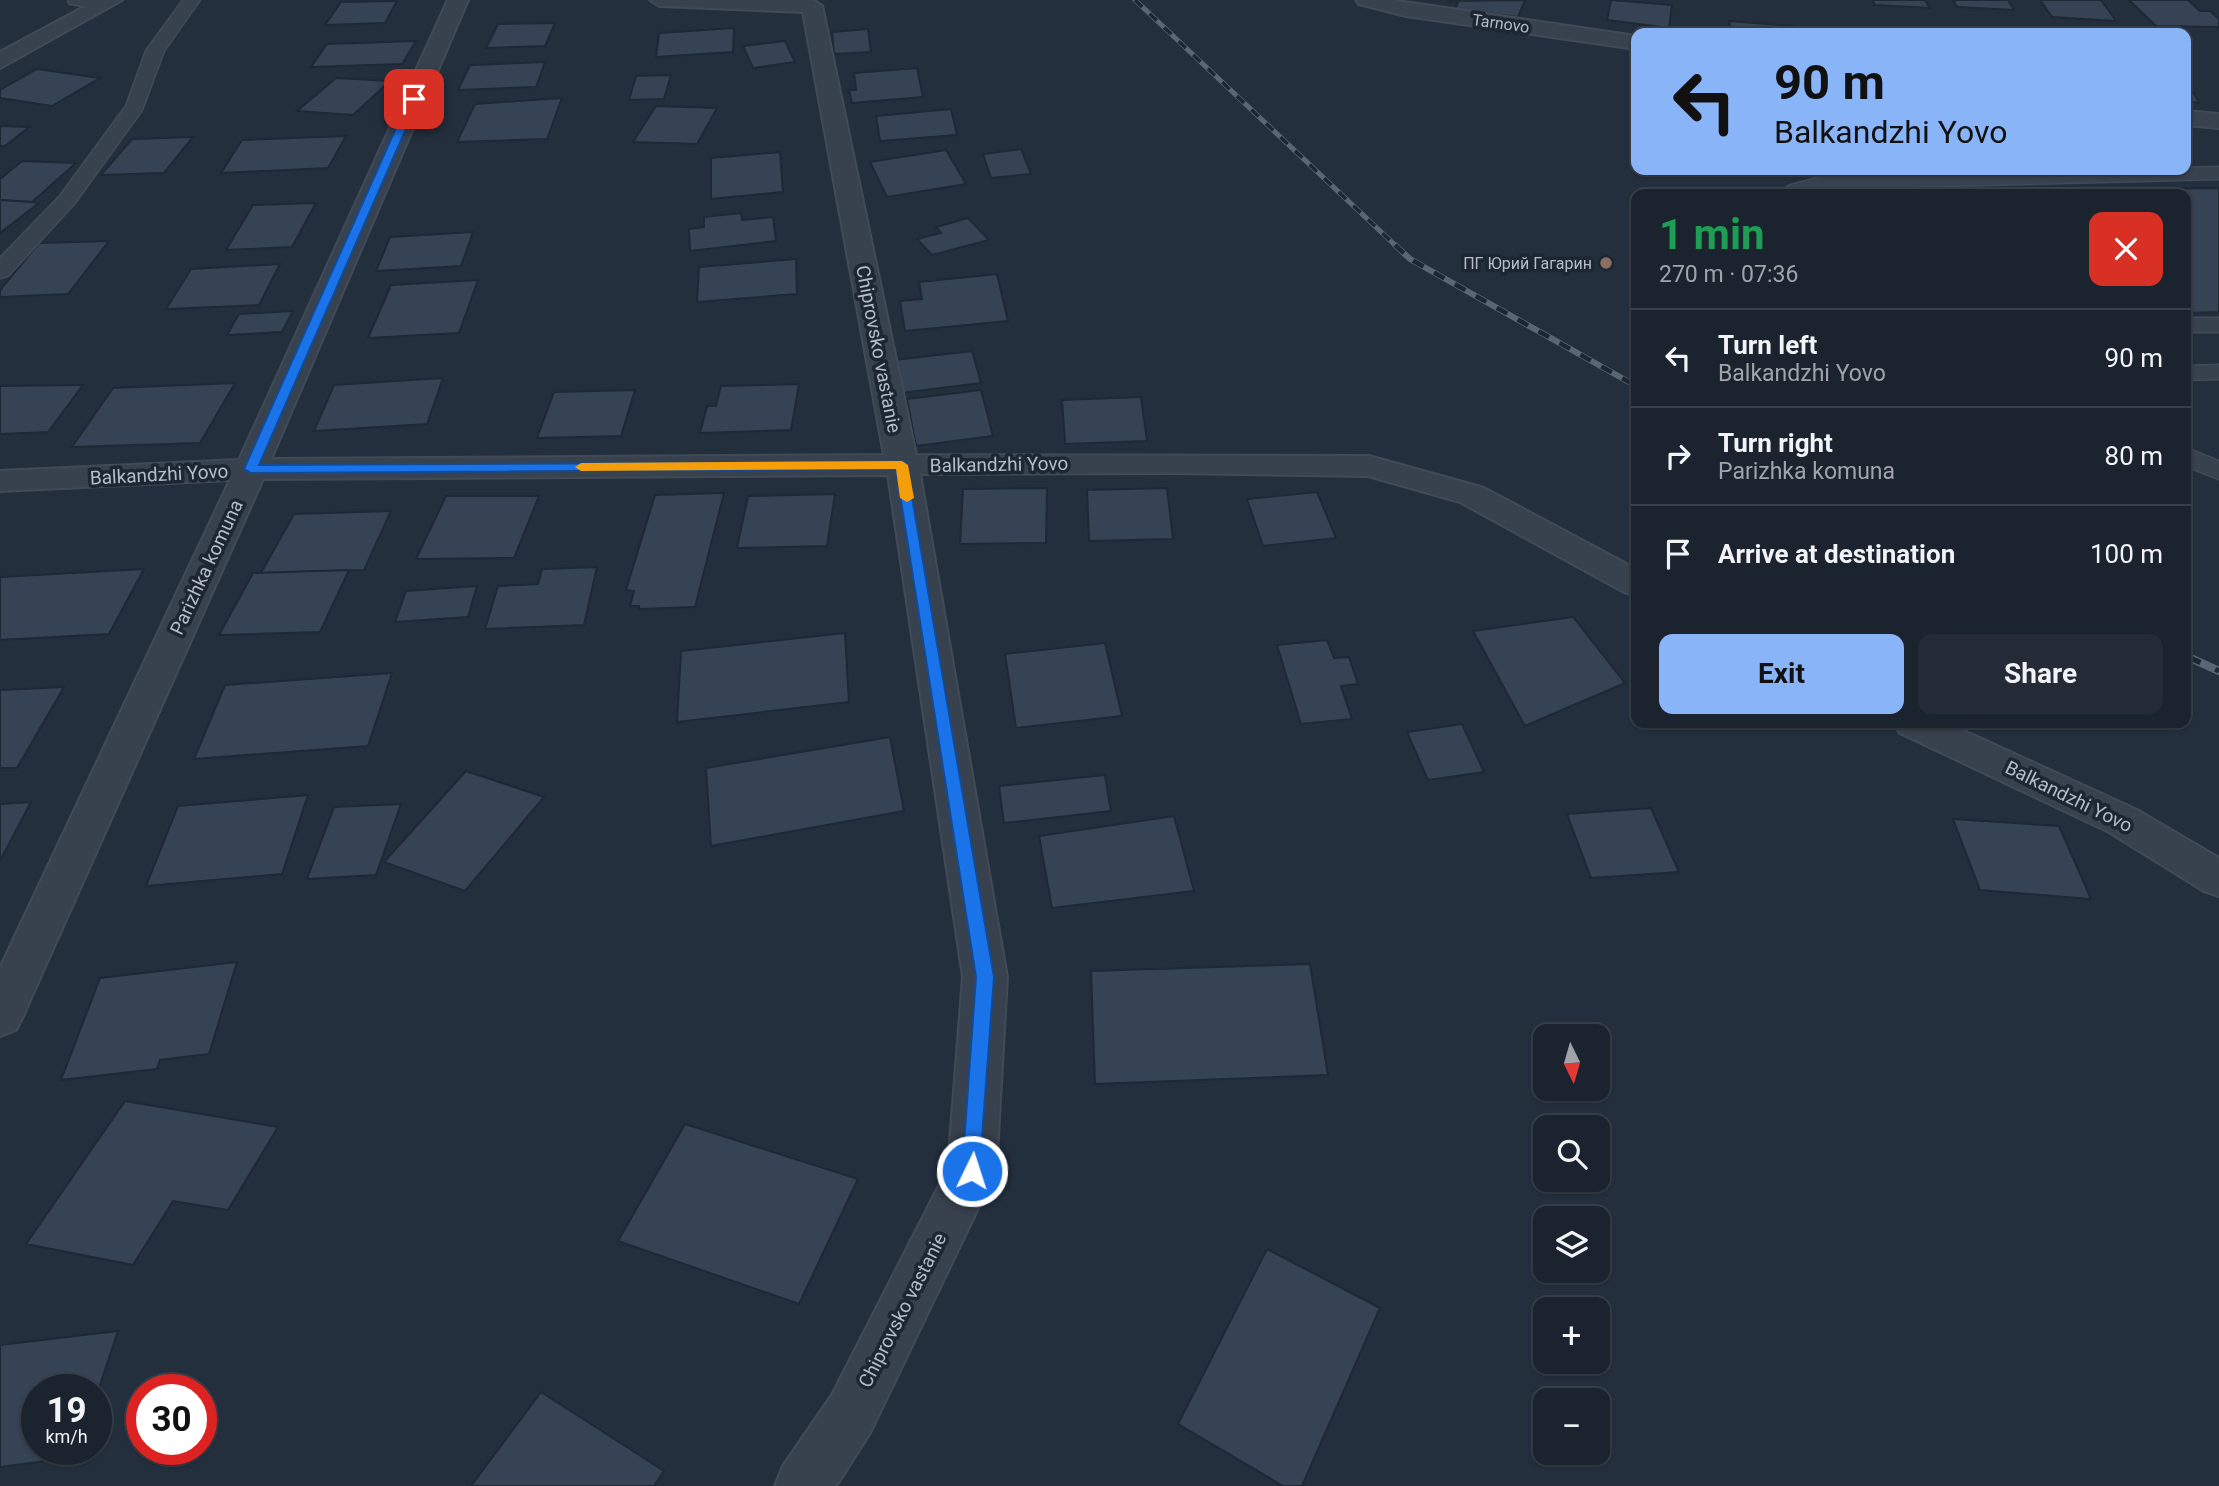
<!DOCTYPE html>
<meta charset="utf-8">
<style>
:root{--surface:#1b232e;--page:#242b36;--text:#f1f3f6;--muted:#a0a4aa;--line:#39404a;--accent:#8ab4f8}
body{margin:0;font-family:Roboto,sans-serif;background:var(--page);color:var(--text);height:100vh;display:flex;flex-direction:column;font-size:26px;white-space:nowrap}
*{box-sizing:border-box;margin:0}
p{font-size:23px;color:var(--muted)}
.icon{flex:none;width:38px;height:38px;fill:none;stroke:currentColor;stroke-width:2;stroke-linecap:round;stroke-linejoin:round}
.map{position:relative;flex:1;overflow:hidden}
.panel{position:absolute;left:1631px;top:189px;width:560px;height:539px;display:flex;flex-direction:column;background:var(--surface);border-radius:14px;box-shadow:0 2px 5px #0004,0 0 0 2px var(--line)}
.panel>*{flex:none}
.hud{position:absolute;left:1631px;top:28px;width:560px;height:147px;border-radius:14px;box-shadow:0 2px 5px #0004,0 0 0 2px var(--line);background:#8ab4f8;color:#111;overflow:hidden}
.needle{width:46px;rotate:175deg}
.tools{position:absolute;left:1533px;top:1024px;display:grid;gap:14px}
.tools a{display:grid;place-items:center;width:77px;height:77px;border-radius:14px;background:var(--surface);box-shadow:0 2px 5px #0004,0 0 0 2px var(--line);font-size:35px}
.speed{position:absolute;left:21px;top:1374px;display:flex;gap:14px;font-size:35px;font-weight:700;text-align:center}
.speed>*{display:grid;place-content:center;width:91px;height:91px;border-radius:50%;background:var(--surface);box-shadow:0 2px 5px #0004,0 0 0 2px var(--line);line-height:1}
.speed small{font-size:18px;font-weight:400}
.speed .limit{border:10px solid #d22;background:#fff;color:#111}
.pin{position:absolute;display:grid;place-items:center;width:60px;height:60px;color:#fff;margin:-30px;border-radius:14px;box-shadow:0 4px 10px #0006}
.me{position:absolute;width:77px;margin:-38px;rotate:4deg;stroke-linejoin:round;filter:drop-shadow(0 0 5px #0008)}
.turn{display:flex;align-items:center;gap:24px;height:147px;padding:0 28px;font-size:32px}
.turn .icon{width:91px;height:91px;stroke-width:2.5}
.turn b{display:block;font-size:49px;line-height:60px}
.round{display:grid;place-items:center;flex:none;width:74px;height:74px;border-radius:14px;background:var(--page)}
.overview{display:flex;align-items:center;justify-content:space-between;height:119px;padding:0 28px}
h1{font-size:42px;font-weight:700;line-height:52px;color:#1e9e55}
.action{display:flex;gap:14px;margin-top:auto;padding:14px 28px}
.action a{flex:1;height:80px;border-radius:14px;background:var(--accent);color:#111;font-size:28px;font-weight:700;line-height:80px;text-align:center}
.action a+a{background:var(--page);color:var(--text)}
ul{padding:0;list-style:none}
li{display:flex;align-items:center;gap:21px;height:98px;padding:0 28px;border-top:2px solid var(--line)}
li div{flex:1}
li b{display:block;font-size:26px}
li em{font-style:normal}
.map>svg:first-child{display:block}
</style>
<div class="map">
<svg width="2219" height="1486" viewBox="0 0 2219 1486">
<rect width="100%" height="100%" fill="#242f3e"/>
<g fill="#364354" stroke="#1f2835" stroke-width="2">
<polygon points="1525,0 1518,17 1455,9 1458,2 1447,1"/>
<polygon points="1611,0 1672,5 1669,28 1607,20"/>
<polygon points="1872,0 1925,0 1930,8 1875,5"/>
<polygon points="1953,0 2008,0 2014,10 1957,7"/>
<polygon points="2040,0 2101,0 2116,21 2052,17"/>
<polygon points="2129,0 2188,0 2200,11 2210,11 2219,19 2219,27 2156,26"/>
<polygon points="397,1 385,23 325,25 341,2"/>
<polygon points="1729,21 1793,26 1794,33 1731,33"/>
<polygon points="555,23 545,46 486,48 498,24"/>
<polygon points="734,28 733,52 656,57 659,33"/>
<polygon points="868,29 871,52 834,54 832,32"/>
<polygon points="416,41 402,64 311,67 327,44"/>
<polygon points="785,41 795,62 753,68 743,46"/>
<polygon points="545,62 536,87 458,90 470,65"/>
<polygon points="917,68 923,97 852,103 849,90 856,90 854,73"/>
<polygon points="37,69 100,78 52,106 0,98 0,90"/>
<polygon points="671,75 664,99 629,100 636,76"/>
<polygon points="336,78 390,81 353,115 297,111"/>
<polygon points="2186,78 2199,103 2186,101"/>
<polygon points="562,98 547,139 457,142 475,104"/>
<polygon points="656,106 717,108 697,144 633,142"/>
<polygon points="951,109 957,135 880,141 876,116"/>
<polygon points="0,126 29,127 5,146 0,146"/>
<polygon points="346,136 328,168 221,173 242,140"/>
<polygon points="193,137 164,173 101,175 132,139"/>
<polygon points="1021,149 1031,174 991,178 983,154"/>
<polygon points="946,150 966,184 887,197 870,162"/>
<polygon points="780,152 783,192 711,199 711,158"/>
<polygon points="22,161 76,163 32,202 0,200 0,179"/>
<polygon points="2219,188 2219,312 2186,313 2186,194 1831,193"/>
<polygon points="0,200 32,202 39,203 0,233"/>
<polygon points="316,203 292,247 226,250 253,205"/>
<polygon points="741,213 742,220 773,217 776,241 690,251 689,229 704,227 704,217"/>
<polygon points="968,218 989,240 932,255 917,239 941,233 936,227"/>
<polygon points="473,232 461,266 376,271 390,237"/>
<polygon points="109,241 68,294 0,297 0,290 39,243"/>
<polygon points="796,259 797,294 697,302 699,267"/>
<polygon points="280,264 259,305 166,309 191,269"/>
<polygon points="997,274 1008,321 905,331 900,301 922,299 919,282"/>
<polygon points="478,280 459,333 368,338 391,285"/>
<polygon points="293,311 282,332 227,335 239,314"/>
<polygon points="972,351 981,383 901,393 894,360"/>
<polygon points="443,378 427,424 314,431 334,385"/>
<polygon points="235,383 200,443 72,447 113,388"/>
<polygon points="799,384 791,430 700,433 707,406 716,406 721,386"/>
<polygon points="83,385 48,432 0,434 0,386"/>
<polygon points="635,390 621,436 537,438 554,392"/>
<polygon points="981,390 993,436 916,446 907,399"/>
<polygon points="1141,397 1147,441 1065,444 1062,400"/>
<polygon points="1047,488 1046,543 960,544 963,489"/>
<polygon points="1167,488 1173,539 1089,541 1087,490"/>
<polygon points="1317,492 1336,538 1263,546 1247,499"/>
<polygon points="724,493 695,607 639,609 639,606 630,606 634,591 626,590 655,495"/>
<polygon points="835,494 827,546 737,548 748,496"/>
<polygon points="446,496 539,496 514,558 416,559"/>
<polygon points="391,511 364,570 261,573 294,514"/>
<polygon points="597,567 584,625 485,629 498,586 538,584 542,569"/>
<polygon points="144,569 109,634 0,640 0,577"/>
<polygon points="349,570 320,632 219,635 253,573"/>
<polygon points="477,586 468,617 395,622 406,591"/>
<polygon points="1573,617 1625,683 1525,726 1473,631"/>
<polygon points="845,633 849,702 677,722 681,651"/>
<polygon points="1327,640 1334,658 1349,657 1358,684 1341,686 1352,719 1301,724 1277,645"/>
<polygon points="1105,643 1122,716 1016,728 1005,654"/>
<polygon points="392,673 368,746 194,759 225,685"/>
<polygon points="64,687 17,768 0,768 0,690"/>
<polygon points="1462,724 1484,772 1428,780 1407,732"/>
<polygon points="890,737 904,811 711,846 706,768"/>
<polygon points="466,771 544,797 465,891 384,862"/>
<polygon points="1105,775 1111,811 1004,823 999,786"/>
<polygon points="308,795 282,874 146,886 178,806"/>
<polygon points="31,802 0,861 0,804"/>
<polygon points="401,804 376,875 307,879 334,807"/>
<polygon points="1651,808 1679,872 1591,878 1567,814"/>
<polygon points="1174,816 1194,891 1052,908 1039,836"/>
<polygon points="1953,819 2059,826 2091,899 1980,890"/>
<polygon points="237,962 209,1054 160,1060 157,1069 61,1080 100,978"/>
<polygon points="1310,964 1328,1075 1095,1084 1091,971"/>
<polygon points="125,1101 278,1127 228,1210 173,1201 133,1265 26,1244"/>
<polygon points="685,1124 858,1179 799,1304 618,1241"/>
<polygon points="1267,1249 1380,1308 1302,1486 1283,1486 1178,1424"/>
<polygon points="118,1331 96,1397 96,1390 37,1390 37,1449 79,1449 76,1457 0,1467 0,1345"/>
<polygon points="541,1392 664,1471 654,1486 471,1486"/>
</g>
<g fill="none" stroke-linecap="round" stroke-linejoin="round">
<defs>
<g id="service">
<polygon points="68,0 107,0 111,4 103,9 70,4"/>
<polygon points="183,0 200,0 164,51 142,110 74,204 8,276 0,278 0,258 60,196 126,106 146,51"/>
<polygon points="2219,167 2219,179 1821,189 1803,194 1782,194 1788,186 1820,177"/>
<rect x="2186" y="318" width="33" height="14"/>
<polygon points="2219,365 2219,379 2186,380 2186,366"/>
<polygon points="2186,448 2219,461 2219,479 2186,466"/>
</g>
<g id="minor">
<polygon points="97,0 122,0 0,68 0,52"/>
<polygon points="448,0 468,0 271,459 884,455 803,12 660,6 650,0 813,0 822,6 916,455 1369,456 1484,488 1636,569 1636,596 1624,592 1460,502 1368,476 1176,473 920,474 1007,977 996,1171 870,1433 836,1486 775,1486 783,1466 832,1395 948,1168 963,977 888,475 263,479 23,1016 16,1030 0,1036 0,968 230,480 0,491 0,471 239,460"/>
<polygon points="1356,0 1391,0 1636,36 1636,49 1406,16 1359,4"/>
<polygon points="2186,111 2219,114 2219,128 2186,125"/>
<polygon points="1894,723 1947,723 2137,810 2219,858 2219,896 2204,891 2109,832 1900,733"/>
</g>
</defs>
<use href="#service" stroke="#414a57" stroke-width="3"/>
<use href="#minor" stroke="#414a57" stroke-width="4"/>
<use href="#service" fill="#38414e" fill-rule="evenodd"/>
<use href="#minor" fill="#38414e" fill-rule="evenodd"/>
<defs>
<polyline id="rail-far2" points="1135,0 1396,246"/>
<polyline id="rail-far1" points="1395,245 1410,259 1636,386"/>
<polyline id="rail" points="2186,656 2219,671"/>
</defs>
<use href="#rail-far2" stroke="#5a6575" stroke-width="5"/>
<use href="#rail-far1" stroke="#5a6575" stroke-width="6"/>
<use href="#rail" stroke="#5a6575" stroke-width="8"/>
<use href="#rail-far2" stroke="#1d2633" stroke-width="3.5" stroke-dasharray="10" stroke-linecap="butt"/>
<use href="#rail-far1" stroke="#1d2633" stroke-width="4.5" stroke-dasharray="12" stroke-linecap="butt"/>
<use href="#rail" stroke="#1d2633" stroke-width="5" stroke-dasharray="16" stroke-linecap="butt"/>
</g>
<polygon fill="#1a73e8" stroke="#114b97" stroke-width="2" points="414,96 419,99 259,465 906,462 994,977 979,1178 972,1181 964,1178 962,1171 976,977 896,469 251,473 244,469 409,99"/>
<polygon fill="#f59e0b" points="902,461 908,465 914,498 907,502 900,498 896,469 581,471 575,467 581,463"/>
<circle fill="#8d6e63" stroke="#1d2633" stroke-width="2.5" cx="1606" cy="263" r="7"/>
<g text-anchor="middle" stroke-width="7" stroke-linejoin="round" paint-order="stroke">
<g font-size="16" fill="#b4bcc9" stroke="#1d2633">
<text transform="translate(1501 23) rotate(8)" y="6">Tarnovo</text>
</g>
<g font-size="16" fill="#b4bcc9" stroke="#1d2633" text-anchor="end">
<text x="1592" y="269">ПГ Юрий Гагарин</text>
</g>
<g font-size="19" fill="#b4bcc9" stroke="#1d2633">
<text transform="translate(879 349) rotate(79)" y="7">Chiprovsko vastanie</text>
<text transform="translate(999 464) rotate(-1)" y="7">Balkandzhi Yovo</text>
<text transform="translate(159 474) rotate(-3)" y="7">Balkandzhi Yovo</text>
<text transform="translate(206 567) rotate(-65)" y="7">Parizhka komuna</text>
<text transform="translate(2069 796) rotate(26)" y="7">Balkandzhi Yovo</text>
<text transform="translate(902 1310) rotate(-63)" y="7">Chiprovsko vastanie</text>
</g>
</g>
</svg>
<div class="tools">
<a><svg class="needle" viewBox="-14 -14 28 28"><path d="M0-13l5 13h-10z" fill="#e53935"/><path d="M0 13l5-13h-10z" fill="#a0a4aa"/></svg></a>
<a><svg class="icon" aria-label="search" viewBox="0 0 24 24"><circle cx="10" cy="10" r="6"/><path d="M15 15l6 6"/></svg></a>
<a><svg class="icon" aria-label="layers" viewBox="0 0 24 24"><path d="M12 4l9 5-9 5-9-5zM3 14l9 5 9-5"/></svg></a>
<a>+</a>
<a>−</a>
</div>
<div class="speed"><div>19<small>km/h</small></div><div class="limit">30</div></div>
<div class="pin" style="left:414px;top:99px;background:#d93025"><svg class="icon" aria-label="arrive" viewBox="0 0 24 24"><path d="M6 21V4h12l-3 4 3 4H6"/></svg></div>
<svg class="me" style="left:972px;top:1171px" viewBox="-20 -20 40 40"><circle r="17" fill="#1a73e8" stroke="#fff" stroke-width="3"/><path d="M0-11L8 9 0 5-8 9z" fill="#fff"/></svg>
<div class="hud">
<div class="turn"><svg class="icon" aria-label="left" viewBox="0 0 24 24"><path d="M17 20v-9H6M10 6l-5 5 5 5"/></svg><div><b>90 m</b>Balkandzhi Yovo</div></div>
</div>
<section class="panel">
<div class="overview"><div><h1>1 min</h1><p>270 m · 07:36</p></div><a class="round" style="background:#d93025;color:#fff"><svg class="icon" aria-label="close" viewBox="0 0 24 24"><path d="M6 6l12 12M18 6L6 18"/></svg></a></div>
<ul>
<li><svg class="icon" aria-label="left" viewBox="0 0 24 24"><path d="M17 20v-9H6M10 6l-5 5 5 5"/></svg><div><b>Turn left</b><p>Balkandzhi Yovo</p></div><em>90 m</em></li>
<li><svg class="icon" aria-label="right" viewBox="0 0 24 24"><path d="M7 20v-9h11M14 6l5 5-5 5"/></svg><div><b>Turn right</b><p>Parizhka komuna</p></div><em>80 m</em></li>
<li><svg class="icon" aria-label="arrive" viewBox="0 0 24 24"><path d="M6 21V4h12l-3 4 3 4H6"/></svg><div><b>Arrive at destination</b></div><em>100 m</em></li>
</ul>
<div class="action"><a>Exit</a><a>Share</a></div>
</section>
</div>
